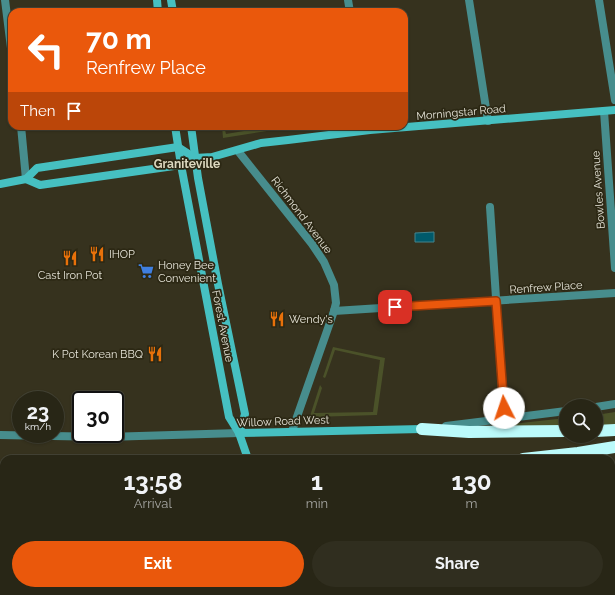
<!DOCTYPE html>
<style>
:root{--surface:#282616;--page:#302e1f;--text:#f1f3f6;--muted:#a5a5a1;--line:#444335;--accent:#ea580c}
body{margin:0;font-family:Raleway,sans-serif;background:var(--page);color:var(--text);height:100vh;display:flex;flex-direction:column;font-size:15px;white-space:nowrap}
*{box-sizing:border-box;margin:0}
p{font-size:13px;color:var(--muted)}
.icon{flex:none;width:22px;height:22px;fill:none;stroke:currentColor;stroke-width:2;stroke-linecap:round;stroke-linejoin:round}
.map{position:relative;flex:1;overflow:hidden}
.side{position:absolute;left:0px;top:455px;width:615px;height:140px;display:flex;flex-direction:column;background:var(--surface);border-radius:12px 12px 0 0;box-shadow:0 1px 3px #0004,0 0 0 1px var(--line)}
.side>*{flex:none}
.guide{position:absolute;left:8px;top:8px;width:400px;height:122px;border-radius:12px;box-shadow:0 1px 3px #0004,0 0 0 1px var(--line);background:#ea580c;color:#fff;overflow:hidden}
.fabs{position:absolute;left:559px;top:399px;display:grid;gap:8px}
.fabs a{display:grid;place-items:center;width:44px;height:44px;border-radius:50%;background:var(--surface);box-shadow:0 1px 3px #0004,0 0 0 1px var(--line);font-size:20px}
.speed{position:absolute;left:12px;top:391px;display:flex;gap:8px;font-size:20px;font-weight:700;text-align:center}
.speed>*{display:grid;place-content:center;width:52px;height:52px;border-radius:50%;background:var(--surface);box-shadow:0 1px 3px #0004,0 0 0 1px var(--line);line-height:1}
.speed small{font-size:10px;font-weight:400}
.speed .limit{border:2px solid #111;border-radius:6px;background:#fff;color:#111}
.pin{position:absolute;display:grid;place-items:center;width:34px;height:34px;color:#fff;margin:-17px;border-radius:8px;box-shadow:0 2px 6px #0006}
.me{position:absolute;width:44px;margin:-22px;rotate:356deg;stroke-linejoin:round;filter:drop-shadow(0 0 3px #0008)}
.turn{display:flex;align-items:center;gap:14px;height:84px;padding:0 12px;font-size:18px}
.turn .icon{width:52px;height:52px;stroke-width:2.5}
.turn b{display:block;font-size:28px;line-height:34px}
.then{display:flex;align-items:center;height:38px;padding:0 12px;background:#0003;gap:8px;font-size:15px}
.eta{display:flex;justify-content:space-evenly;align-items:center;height:68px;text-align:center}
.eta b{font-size:24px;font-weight:700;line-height:28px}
.action{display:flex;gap:8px;margin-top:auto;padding:8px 12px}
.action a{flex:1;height:46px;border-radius:24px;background:var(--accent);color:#fff;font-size:16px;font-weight:700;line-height:46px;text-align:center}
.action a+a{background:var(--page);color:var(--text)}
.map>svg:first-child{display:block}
</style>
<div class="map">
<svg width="615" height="595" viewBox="0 0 615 595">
<rect width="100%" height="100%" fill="#36321e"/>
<g fill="#4b5229">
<polygon points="222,126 224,126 226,134 274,126 280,126 280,129 223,138"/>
<polygon points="333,347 385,358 377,415 312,417 310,416 320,385 322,388 314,413 373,412 380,360 335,350 326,376 325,378 323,377"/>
<polygon points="615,412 615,425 596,425 596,415"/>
<polygon points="566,418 566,426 512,426 512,424"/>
<polygon points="0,571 4,571 4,591 274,591 276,595 0,595"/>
</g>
<polygon fill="#005a6b" stroke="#45838c" points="434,232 434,242 415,242 415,233"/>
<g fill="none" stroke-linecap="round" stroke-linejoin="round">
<g stroke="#478d8d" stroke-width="8">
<polyline points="5,0 12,56"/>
<polyline points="348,0 350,12"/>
<polyline points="469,0 488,121"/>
<polyline points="599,0 615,100"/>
<polyline points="604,111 615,268"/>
<polyline points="21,126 26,179"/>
<polyline points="238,151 312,244 324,262 334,285 336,303 334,311 292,431"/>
<polyline points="490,207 504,419"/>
<polyline points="334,311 615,293"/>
<polyline points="596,407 615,404"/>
<polyline points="446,426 566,411"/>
<polyline points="611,522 615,522"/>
</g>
<g stroke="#478d8d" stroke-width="8">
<polyline points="0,435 106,437 239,433"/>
<polyline points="318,591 321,595"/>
</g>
<g stroke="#46c0c1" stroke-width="8">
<polyline points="157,0 158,12"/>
<polyline points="171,0 173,12"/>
<polyline points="175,126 181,165 229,417 239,433 248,459"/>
<polyline points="191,126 198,178 218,284 245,414 239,433"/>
<polyline points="26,179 40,185 181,165 195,158 212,157 261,143 288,140 370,130 615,110"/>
<polyline points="0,184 26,179 37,168 178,147 195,158"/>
<polyline points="239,433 422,429"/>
<polyline points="0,555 4,555"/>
<polyline points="299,591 301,595"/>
</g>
<g stroke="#bbfafa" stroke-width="12">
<polyline points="422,429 469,432 566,431"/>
<polyline points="596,431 615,430"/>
<polyline points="523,459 578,453 615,447"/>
<polyline points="0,474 4,474"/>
<polyline points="611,477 615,476"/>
<polyline points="0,501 4,502"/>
<polyline points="611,506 615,505"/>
</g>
</g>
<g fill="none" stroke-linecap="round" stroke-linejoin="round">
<defs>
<polyline id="route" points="395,307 496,301 504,408"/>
</defs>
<use href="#route" stroke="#983908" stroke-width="10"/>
<use href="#route" stroke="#ea580c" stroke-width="7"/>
</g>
<defs>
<symbol id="restaurant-bare" viewBox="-9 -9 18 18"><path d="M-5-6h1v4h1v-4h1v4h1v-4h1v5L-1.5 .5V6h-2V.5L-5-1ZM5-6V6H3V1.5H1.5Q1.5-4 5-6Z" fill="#e8710a" stroke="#2c2814" stroke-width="2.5" paint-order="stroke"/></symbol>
<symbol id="supermarket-bare" viewBox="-9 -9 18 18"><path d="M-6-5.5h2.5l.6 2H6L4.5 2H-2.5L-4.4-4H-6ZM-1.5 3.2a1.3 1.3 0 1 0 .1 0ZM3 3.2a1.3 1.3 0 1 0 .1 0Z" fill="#3f7fe0" stroke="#2c2814" stroke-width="2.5" paint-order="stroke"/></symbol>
</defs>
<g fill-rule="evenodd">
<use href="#restaurant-bare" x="86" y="243" width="22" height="22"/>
<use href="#restaurant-bare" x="59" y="247" width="22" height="22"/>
<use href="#supermarket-bare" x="135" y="260" width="22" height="22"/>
<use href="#restaurant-bare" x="266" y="308" width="22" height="22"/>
<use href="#restaurant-bare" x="144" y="343" width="22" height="22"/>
</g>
<g text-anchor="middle" stroke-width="3.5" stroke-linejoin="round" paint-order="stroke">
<g font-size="11" fill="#e6e4d8" stroke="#2c2814">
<text transform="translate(461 112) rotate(-5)" y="4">Morningstar Road</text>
<text transform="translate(598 190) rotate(-94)" y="4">Bowles Avenue</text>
<text transform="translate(302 215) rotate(53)" y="4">Richmond Avenue</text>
<text transform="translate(546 287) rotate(-4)" y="4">Renfrew Place</text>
<text transform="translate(223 326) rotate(79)" y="4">Forest Avenue</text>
<text transform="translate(283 421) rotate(-2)" y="4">Willow Road West</text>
</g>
<g font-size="11" fill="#e6e4d8" stroke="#2c2814" text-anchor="start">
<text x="109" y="258">IHOP</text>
<text x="158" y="269">Honey Bee<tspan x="158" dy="13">Convenient</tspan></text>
<text x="70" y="279" text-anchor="middle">Cast Iron Pot</text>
<text x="289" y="323">Wendy's</text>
<text x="143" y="358" text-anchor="end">K Pot Korean BBQ</text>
</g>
<g font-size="12" font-weight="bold" fill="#dcd8bf" stroke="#2c2814">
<text x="187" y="168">Graniteville</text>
</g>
</g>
</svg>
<div class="fabs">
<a><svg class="icon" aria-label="search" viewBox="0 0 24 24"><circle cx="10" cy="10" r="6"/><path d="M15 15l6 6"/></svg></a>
</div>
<div class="speed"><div>23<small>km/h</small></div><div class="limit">30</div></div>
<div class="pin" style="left:395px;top:307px;background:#d93025"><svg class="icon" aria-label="arrive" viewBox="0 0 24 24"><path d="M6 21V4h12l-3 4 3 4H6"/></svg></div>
<svg class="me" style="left:504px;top:408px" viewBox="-20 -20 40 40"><circle r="19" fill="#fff"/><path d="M0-13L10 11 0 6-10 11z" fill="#ea580c"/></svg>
<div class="guide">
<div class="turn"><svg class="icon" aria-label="left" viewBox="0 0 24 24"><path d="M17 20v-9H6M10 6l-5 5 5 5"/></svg><div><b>70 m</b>Renfrew Place</div></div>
<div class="then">Then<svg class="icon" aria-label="arrive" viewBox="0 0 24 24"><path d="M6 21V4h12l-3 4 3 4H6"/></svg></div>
</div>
<section class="side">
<div class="eta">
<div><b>13:58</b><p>Arrival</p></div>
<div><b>1</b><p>min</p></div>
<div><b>130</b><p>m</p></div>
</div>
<div class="action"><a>Exit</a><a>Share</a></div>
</section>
</div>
